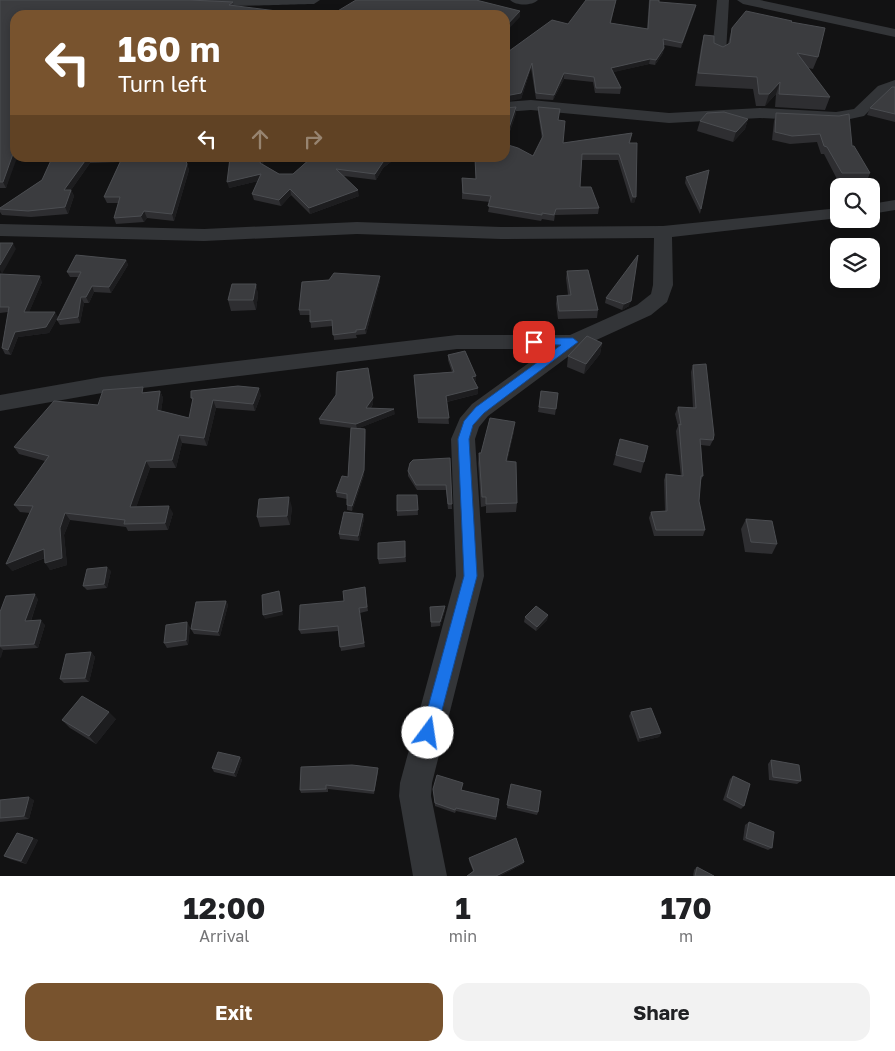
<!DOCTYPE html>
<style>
:root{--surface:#fff;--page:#f2f2f2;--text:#202124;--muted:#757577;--accent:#78532e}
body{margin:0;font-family:"Golos Text",sans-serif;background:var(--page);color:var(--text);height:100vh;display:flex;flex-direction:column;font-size:19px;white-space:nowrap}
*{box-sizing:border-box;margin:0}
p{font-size:16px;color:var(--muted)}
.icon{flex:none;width:28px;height:28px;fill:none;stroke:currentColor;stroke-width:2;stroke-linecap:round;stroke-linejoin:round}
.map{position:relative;height:876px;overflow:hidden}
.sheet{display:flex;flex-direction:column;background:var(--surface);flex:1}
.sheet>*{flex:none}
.hud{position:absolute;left:10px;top:10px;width:500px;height:152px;border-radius:15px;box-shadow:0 2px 8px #0003;background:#78532e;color:#fff;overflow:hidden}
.buttons{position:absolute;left:830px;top:178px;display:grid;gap:10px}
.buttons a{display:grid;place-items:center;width:50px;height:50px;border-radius:10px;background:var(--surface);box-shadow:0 2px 8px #0003;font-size:25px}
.pin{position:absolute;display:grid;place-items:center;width:42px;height:42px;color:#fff;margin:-21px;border-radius:10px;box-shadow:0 2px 8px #0006}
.me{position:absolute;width:55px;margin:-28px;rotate:14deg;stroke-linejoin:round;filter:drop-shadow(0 0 4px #0008)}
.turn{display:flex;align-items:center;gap:18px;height:105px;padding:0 25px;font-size:22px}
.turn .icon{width:65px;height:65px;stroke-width:2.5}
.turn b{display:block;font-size:35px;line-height:42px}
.lanes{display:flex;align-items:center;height:48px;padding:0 25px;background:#0003;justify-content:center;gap:25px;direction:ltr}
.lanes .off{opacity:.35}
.eta{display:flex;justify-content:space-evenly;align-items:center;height:85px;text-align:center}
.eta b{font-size:30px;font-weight:700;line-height:35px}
.primary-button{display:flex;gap:10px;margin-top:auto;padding:10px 25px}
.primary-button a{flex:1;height:58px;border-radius:15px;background:var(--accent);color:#fff;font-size:20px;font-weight:700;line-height:58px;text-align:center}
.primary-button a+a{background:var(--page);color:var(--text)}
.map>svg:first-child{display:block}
</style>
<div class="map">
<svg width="895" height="876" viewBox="0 0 895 876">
<rect width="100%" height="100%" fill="#121213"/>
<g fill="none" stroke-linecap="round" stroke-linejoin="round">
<g fill="#333538" fill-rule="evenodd">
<path d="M172 0H320L314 4C294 4 181 10 172 0Z"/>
<path d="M510 0H538C532 6 516 6 510 0Z"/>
<polygon points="717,0 729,0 726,53 719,57 712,53"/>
<polygon points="737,0 760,0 895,29 895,37 743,4"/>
<polygon points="895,80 895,89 888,92 864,116 836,122 760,118 669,123 531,110 505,112 505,102 531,100 669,113 760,108 836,112 854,109 878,86"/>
<polygon points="895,200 895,210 871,214 871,204"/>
<polygon points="839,208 839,218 672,237 673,285 667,302 651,315 581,347 488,416 479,427 475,439 484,576 432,783 431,796 447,876 413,876 399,796 400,783 456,576 451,439 460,418 472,404 548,349 457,349 102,393 0,411 0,395 102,377 457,335 570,335 637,305 651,294 653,285 654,238 501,239 357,234 204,241 0,236 0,224 204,229 357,222 501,227 663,226"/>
</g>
</g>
<g fill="#2e2e31">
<polygon points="0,0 233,2 234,6 15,15 15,158 6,188 0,188"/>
<polygon points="616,0 611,23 647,29 649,0 659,0 659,2 695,10 681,48 664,45 663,53 655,65 649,64 613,72 621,88 620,94 595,93 593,82 564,79 553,100 536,99 531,68 521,99 505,54 568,24"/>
<polygon points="792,21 791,22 818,57 813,69 808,68 830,97 825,110 775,107 776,94 765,106 756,106 753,89 695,86 701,47 704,35 714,43 723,47 728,44 732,28"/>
<polygon points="895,87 895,122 867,115 870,108"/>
<polygon points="516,107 516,113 509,134 505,133 505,108"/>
<polygon points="538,107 559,121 563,143 632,133 630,143 636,197 634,203 631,203 618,160 582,160 580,187 599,208 598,214 555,215 554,221 542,219 541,221 488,212 490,202 462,199 462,178 476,179 475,158 533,156 542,139 538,113"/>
<polygon points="776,113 852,146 870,173 867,181 838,181 824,154 821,154 817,142 790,144 772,140 774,121"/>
<polygon points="748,119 745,129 733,142 697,131 700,121"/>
<polygon points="52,158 185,158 189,170 174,221 147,218 144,222 116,224 114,218 118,203 107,203 104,197 120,162 90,163 71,190 74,196 68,214 31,217 2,215 0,212 0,208 42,180"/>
<polygon points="230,158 264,158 263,164 279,174 293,174 311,158 396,158 383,168 376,180 344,176 359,196 310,214 291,195 281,206 254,200 252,194 258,181 229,188"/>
<polygon points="686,177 701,209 700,214 685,183"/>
<polygon points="126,260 128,265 111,293 94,292 89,303 84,303 80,323 60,325 57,320 78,277 70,277 67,272"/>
<polygon points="567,271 598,310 597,318 558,319 556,304 557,296 568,295 566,278"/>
<polygon points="0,275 42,282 29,312 58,317 49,333 18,337 11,355 5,354 2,348 8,312 0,313"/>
<polygon points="380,281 366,334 356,335 357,338 334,340 333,326 311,328 310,315 300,315 299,310"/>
<polygon points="256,284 258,295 256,310 231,311 228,300"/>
<polygon points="606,298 629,306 622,310 605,303"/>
<polygon points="602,343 600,354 584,374 567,367 568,356"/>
<polygon points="448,355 476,381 475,381 478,388 478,394 447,402 449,424 418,423 414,375 452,372 448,360"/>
<polygon points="693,365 713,440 710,446 701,445 703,476 700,482 699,501 705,530 703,536 654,536 649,518 651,512 665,511 664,480 666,474 681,476 676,431 678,426 675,414 678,407 693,408 691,372"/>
<polygon points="160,391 163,398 161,411 189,418 193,401 191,398 261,395 255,411 216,408 207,446 182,443 176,468 150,468 136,507 173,513 168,530 128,531 126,527 70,520 64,535 67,565 50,570 45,558 12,571 30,513 20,512 14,505 45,461 19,454 14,447 98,405 145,392"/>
<polygon points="541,391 558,393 555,415 538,412"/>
<polygon points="373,398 373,404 371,408 395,414 359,428 365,429 366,434 364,475 352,511 347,510 347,499 337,497 336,492 348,477 351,428 320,424 319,419"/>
<polygon points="514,431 507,461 517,503 516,512 486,513 486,506 481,507 478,463 479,453 481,453"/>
<polygon points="620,439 644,462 641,473 613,465"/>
<polygon points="450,458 452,509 448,509 446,490 417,490 408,476 408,471"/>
<polygon points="417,495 418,515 397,516 397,511"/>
<polygon points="292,507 290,525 260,527 257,517"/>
<polygon points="363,514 364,519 359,541 340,539 339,534"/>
<polygon points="746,519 777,544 772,554 745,552 741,529"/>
<polygon points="405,541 406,562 379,564 378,559"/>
<polygon points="111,571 107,588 87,590 83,586"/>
<polygon points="365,587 368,611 360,613 365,647 341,651 338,631 301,634 299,630"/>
<polygon points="38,599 31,621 45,625 38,648 3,650 0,658 0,612"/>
<polygon points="226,601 228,605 220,636 194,634 191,629"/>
<polygon points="445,606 445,610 440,626 431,627 430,607"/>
<polygon points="548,615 547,620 536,631 524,622 525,617"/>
<polygon points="190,627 188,645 167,648 164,643"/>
<polygon points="91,652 95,657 89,682 64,683 60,679"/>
<polygon points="631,712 661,733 659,737 638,742 629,716"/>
<polygon points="116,719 96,744 70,728 62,720"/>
<polygon points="240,757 242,760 236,777 214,772 212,768"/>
<polygon points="771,760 801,781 797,784 769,780 768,764"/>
<polygon points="378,772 374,794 328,789 328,792 301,793 300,790"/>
<polygon points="733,776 744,806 741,809 723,800 730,779"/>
<polygon points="463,783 461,790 499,799 496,820 456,811 455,813 435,806 433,789"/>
<polygon points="511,784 538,812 537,815 507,808"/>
<polygon points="0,800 34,800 29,819 0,822"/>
<polygon points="749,822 772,848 768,850 743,840 745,825"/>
<polygon points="33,838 38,840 26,864 10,859 4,856"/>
<polygon points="469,858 523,864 500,876 467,876 473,871 469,861"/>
<polygon points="697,867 714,876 693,876 694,870"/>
</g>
<g fill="#1d1d1f">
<polygon points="696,5 695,10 681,48 682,43"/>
<polygon points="520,11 520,17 505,33 505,27"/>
<polygon points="664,48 663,53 655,65 656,60"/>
<polygon points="650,59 649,64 610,73 611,68"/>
<polygon points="532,63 531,68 521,99 505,102 505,96"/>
<polygon points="564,73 564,79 553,100 554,95"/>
<polygon points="780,82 776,94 765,106 769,94"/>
<polygon points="516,107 516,113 509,134 509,128"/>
<polygon points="748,119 745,129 733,142 736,132"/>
<polygon points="14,151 15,158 17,158 6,188 3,182"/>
<polygon points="88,158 90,163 67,196 64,190"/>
<polygon points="262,158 264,158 261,169 260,163"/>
<polygon points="388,158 396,158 383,168 376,180 375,174 383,162"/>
<polygon points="187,164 189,170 174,221 172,214"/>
<polygon points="261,174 262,180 229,188 227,182"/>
<polygon points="290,189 291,195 281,206 279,200"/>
<polygon points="71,190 74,196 68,214 65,207"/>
<polygon points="358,190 359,196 310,214 309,208"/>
<polygon points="633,197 636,197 634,203 631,203"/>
<polygon points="144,211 147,218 144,222 141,216"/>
<polygon points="13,243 16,249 2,274 0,270 0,265"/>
<polygon points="126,260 128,265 111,293 109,287"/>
<polygon points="40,276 42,282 27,317 24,312"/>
<polygon points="380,276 380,281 366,334 365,329"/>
<polygon points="256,284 258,295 256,310 253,300"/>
<polygon points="92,286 94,292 89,303 86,297"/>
<polygon points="81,297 84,303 80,323 78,317"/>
<polygon points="631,301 629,306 622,310 624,304"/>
<polygon points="55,312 58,317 49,333 18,337 11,355 8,350 15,332"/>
<polygon points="602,343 600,354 584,374 586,364"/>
<polygon points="476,376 476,381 472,382 472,377"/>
<polygon points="259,388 261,395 255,411 253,404"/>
<polygon points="478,388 478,394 446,402 446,396"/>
<polygon points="160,391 163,398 160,418 157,410"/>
<polygon points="373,398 373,404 367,413 366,408"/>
<polygon points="213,400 216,408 207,446 204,438"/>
<polygon points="394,409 395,414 357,429 356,424"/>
<polygon points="515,422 514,431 505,470 506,461"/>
<polygon points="365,429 366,434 364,475 352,511 352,506"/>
<polygon points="179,435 182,443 176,468 172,460"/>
<polygon points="146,461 150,468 134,514 130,507"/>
<polygon points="289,497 292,507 290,525 287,516"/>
<polygon points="169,506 173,513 168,530 165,523"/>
<polygon points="65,513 70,520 64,535 67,565 50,570 45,563"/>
<polygon points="363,514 364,519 359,541 358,536"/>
<polygon points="44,549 49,556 12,571 6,564"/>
<polygon points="107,567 111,571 107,588 104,584"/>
<polygon points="279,591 281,596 283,615 265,619 263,615"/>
<polygon points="35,594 38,599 29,626 25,621"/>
<polygon points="226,601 228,605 220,636 218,632"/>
<polygon points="445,606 445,610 440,626 440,622"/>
<polygon points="548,615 547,620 536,631 537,627"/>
<polygon points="41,620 45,625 38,648 34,644"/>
<polygon points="187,622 190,627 188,645 186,640"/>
<polygon points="0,647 3,650 1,658 0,657"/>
<polygon points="91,652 95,657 89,682 85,678"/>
<polygon points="109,712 116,719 96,744 89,736"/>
<polygon points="661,733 659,737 638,742 640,738"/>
<polygon points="240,757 242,760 236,777 234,773"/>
<polygon points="29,797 34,800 29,819 24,816"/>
<polygon points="33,838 38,840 26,864 21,861"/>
<polygon points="524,862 523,864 500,876 496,876"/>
</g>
<g fill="#3b3c3f" stroke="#4b4d51">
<polygon points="0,0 189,0 233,2 229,5 309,15 15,15 15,151 14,151 3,182 0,182"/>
<polygon points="356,0 476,0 520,11 505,27 505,15 331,15"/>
<polygon points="586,0 616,0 610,23 648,29 650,0 659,0 659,2 696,5 682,43 663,39 664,48 656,60 650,59 611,68 621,88 596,88 594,77 564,73 554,95 536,93 532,63 521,93 505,96 505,54 552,20 568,24"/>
<polygon points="746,11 792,21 791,22 825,28 818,57 797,53 830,97 779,94 780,82 769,94 759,94 757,77 698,73 704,35 714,36 714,43 723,47 730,43 732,28"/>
<polygon points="892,87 895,87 895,114 870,108"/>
<polygon points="516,107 509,128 505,128 505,108"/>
<polygon points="538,107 560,109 558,120 565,121 563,143 632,133 629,143 637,143 636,197 633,197 619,154 582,154 580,187 591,187 599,208 556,209 554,215 542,213 542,215 488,206 491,196 463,193 462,178 476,179 475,158 505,158 505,144 518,148 533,156 543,136"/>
<polygon points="724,112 748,119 736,132 700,121 707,113"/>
<polygon points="776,113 839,116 849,114 852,146 854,146 870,173 842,173 827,147 824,146 820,134 792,136 775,132"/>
<polygon points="52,158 87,158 64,190 71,190 65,207 28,211 0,209 0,208 42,180"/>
<polygon points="122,158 185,158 187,164 172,214 144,211 141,216 114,218 120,197 104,197"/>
<polygon points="230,158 262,158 260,163 279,174 293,174 311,158 388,158 383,162 375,174 336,169 358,190 309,208 290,189 279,200 252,194 261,174 227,182"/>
<polygon points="709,170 701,209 686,177"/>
<polygon points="0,243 13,243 0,265"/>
<polygon points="76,255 126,260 109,287 92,286 86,297 81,297 78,317 57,320 81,272 67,272"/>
<polygon points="638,255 631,301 624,304 606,298"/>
<polygon points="588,270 598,310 559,311 557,296 571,295 567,271"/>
<polygon points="334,273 380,276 365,329 356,330 356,332 333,335 332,320 310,322 310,310 299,310 302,282 329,280"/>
<polygon points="0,274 40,276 24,312 55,312 46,327 15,332 8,350 2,348 9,307 0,307"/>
<polygon points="232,284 256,284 253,300 228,300"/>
<polygon points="587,336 602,343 586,364 568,356"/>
<polygon points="465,351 476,376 472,377 478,388 446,396 449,418 418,418 414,375 454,372 448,355"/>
<polygon points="706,364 714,435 713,440 700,439 703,476 701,476 699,501 705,530 656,530 651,512 667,511 666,474 683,476 679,424 681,425 678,407 696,408 693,365"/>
<polygon points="368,368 373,398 366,408 394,409 356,424 319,419 336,395 337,372"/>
<polygon points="238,386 259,388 253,404 213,400 204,438 179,435 172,460 146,461 130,507 169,506 165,523 124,524 125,520 65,513 60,528 62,558 45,563 44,549 6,564 33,506 14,505 49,456 14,447 54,401 98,405 103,390 143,387 142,393 160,391 157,410 189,418 193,398 191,398 191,391"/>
<polygon points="541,391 558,393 556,409 539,407"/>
<polygon points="490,418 515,422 506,461 516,462 517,503 486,504 486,497 482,497 479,453 481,453"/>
<polygon points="351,428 365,429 364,470 352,506 347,505 347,494 336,492 342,476 348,477"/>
<polygon points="620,439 648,446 644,462 616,455"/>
<polygon points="450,458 452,504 448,504 446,485 416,485 408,471 410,463 413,460"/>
<polygon points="397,495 417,495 418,510 397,511"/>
<polygon points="289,497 287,516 257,517 259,499"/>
<polygon points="344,512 363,514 358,536 339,534"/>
<polygon points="746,519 772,521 777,544 751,542"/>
<polygon points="405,541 405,557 378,559 378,543"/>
<polygon points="107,567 104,584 83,586 87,569"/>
<polygon points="365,587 367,607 359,608 364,643 340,647 338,626 299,630 300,605 344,601 343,591"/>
<polygon points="279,591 282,611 263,615 262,595"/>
<polygon points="35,594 25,621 41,620 34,644 0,646 0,612 6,596"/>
<polygon points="226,601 218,632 191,629 196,602"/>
<polygon points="445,606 440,622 431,622 430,607"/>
<polygon points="536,606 548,615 537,627 525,617"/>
<polygon points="187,622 186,640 164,643 166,625"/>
<polygon points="91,652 85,678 60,679 66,654"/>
<polygon points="82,696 109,712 89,736 62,720"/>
<polygon points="651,708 661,733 640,738 631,712"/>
<polygon points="218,752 240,757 234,773 212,768"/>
<polygon points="771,760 799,765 801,781 773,777"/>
<polygon points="352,765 378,768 374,791 326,785 326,789 300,790 301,767"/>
<polygon points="437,775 463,783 461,790 499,799 496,817 456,808 455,810 435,803 433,789"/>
<polygon points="733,776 750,784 744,806 727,797"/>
<polygon points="511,784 541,791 538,812 507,805"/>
<polygon points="29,797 24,816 0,818 0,800"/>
<polygon points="749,822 774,832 772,848 746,838"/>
<polygon points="17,833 33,838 21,861 4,856"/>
<polygon points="516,838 524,862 496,876 467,876 474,871 469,858"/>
<polygon points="697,867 714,876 695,876"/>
</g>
<polygon fill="#1a73e8" stroke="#114b97" points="534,338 573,338 578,342 484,413 473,425 469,439 477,576 436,733 434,738 428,740 423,738 421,733 464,576 458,439 464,421 476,407 561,345 531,344 529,342"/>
</svg>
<div class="buttons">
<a><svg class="icon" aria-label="search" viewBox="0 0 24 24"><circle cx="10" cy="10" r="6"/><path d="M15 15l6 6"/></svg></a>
<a><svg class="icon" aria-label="layers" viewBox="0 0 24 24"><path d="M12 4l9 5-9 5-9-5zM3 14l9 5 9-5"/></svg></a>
</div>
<div class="pin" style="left:534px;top:342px;background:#d93025"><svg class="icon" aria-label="arrive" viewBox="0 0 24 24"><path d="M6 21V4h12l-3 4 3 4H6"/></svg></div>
<svg class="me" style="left:428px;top:733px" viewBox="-20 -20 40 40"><circle r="19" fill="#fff"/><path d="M0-13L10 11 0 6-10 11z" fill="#1a73e8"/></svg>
<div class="hud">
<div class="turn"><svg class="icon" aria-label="left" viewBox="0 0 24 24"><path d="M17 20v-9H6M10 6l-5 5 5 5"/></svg><div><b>160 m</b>Turn left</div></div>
<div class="lanes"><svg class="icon" aria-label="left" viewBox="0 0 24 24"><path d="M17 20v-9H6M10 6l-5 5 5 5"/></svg><svg class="icon off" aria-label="ahead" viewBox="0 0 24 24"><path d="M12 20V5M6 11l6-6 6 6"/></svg><svg class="icon off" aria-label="right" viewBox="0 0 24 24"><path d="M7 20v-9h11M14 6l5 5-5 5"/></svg></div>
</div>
</div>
<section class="sheet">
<div class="eta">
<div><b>12:00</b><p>Arrival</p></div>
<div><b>1</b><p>min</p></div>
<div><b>170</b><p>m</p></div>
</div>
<div class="primary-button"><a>Exit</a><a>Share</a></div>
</section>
